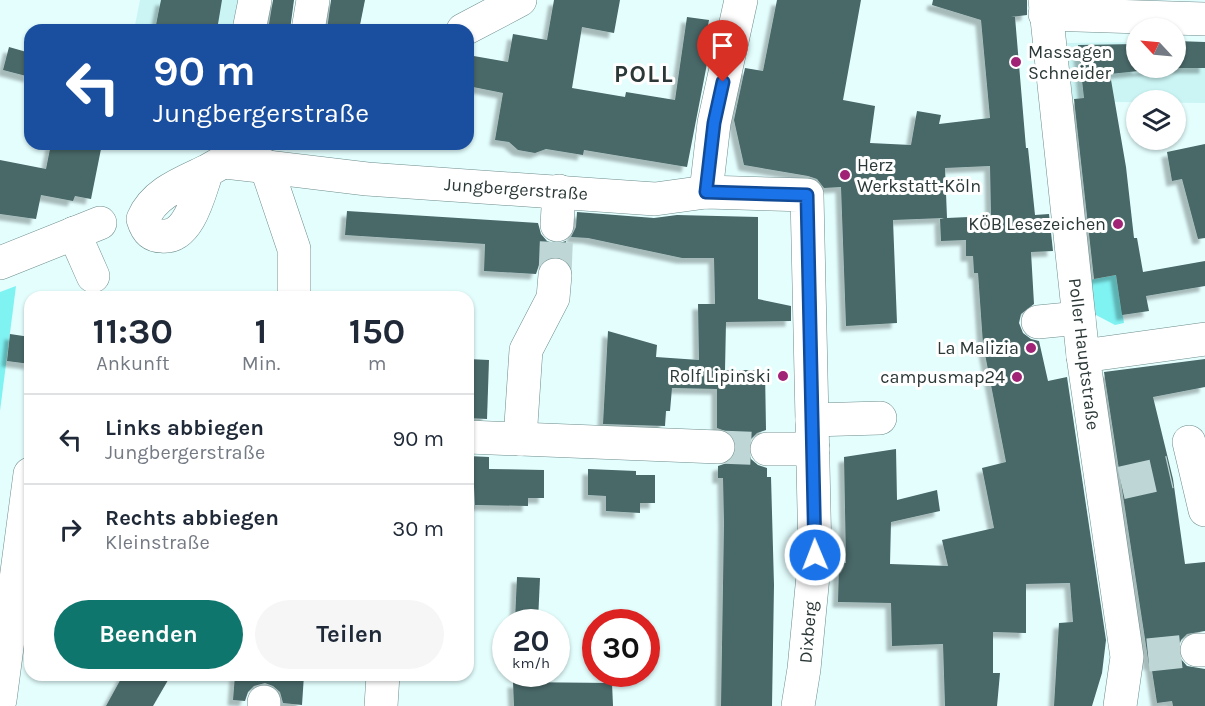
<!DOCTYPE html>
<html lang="de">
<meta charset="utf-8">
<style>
:root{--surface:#fff;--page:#f6f6f7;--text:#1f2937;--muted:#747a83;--line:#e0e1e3;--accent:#0f766e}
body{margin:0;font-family:Karla,sans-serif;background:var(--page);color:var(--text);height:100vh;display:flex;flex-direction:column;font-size:22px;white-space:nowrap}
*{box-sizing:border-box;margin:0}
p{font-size:20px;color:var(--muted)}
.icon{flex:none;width:33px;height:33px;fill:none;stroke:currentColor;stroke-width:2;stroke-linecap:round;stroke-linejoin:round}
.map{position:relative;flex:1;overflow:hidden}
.side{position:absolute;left:24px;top:291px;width:450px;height:390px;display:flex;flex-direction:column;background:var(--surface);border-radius:18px;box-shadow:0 2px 4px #0004}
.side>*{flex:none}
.guide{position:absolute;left:24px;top:24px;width:450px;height:126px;border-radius:18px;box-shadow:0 2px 4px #0004;background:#1a4fa0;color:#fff;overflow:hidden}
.needle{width:39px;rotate:296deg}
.controls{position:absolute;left:1126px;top:18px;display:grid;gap:12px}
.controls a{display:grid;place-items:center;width:60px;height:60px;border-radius:50%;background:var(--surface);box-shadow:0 2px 4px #0004;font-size:30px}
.speed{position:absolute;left:492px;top:609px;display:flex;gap:12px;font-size:30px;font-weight:700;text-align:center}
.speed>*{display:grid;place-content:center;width:78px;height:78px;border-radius:50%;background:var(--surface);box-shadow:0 2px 4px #0004;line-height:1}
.speed small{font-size:15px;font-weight:400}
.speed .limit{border:9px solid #d22;background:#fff;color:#111}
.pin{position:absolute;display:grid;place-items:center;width:51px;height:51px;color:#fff;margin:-62px -26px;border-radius:50% 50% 50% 0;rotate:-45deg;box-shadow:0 0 6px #0007}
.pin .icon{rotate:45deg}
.me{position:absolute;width:66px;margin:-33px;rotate:359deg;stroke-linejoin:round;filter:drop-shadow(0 0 4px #0008)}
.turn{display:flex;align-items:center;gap:21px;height:126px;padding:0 30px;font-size:27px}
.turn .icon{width:78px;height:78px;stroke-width:2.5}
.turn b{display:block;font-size:42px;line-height:51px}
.eta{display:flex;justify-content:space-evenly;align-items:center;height:102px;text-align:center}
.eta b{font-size:36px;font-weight:700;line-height:42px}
.button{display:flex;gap:12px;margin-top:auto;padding:12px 30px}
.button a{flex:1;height:69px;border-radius:36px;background:var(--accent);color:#fff;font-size:24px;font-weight:700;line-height:69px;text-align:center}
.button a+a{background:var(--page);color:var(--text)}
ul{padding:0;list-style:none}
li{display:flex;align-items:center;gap:18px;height:90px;padding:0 30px;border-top:2px solid var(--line)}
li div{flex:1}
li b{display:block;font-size:22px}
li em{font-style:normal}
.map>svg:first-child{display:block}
</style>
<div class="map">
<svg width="1205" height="706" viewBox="0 0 1205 706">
<defs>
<filter id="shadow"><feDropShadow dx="-5.5" dy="5.5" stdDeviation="1.5" flood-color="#0004"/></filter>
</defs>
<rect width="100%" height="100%" fill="#e4fefe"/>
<g fill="#caf5f4">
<polygon points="140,0 247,0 241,30 134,30"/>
<polygon points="1137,42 1137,68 1176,68 1176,42 1205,42 1205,103 1114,102 1112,95 1072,99 1067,43"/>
</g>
<g fill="#7ff2f2">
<polygon points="1116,275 1124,323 1115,325 1096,315 1089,280"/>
<polygon points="16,286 0,411 0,292"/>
</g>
<g fill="#4a6767" fill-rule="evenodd" filter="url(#shadow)">
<polygon points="161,0 222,0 217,30 155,30"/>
<polygon points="273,0 294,0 290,30 268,30"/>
<polygon points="331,0 365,0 359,30 327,30"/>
<polygon points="554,0 620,0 614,33 582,27 572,88 625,97 626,92 675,100 687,17 709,20 705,42 711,43 687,167 584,150 583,155 546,149 535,153 518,150 509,142 495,140 503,93 468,86 468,55 508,62 513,34 547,40"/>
<path d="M777 0H861L843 100 875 106 870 143 911 145 917 111 941 115 939 124 990 118 981 20 932 5 933 0H1027V15L1011 17H1015L1026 148H1028L1035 215 1049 214 1053 251 1031 252 1034 304 1021 314 1019 323 1023 333 1031 339 1039 341 1048 381 1067 377 1106 640 1102 673 1092 706H1054L1059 623 1073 622 1070 583 1026 584V633L993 632V673H1000L997 706H945L943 644 892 646 891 603 838 602 839 563H846L844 457 896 449 897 500 937 490 940 511 891 522 890 564 948 566 942 540 994 528 982 468 1006 462 983 344 978 273H974L973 256H966V240L941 241 940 219 944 218 893 220 897 323 846 326 841 187 824 188 817 179 808 176 744 165 734 120 745 68 763 71ZM990 166 991 216 947 218 945 168Z"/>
<polygon points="1176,41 1205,42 1205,68 1167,68 1110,74 1126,167 1134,238 1137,238 1143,272 1205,261 1205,286 1146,296 1149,311 1122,315 1116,275 1094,279 1074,99 1084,98 1078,45 1137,44 1137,68 1176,68"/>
<polygon points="9,47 30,53 30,77 3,70"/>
<polygon points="51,144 80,144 101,149 91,199 75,196 73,201 41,195 36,219 0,214 0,160 46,169"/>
<polygon points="1205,144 1205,238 1198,239 1182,179 1172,181 1167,152"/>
<polygon points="347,211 538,223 541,234 547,241 556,244 566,241 565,259 556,256 547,258 539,265 536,274 484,271 485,244 345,235"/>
<polygon points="577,212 654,218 677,215 758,217 758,299 791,306 791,321 726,322 725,370 765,370 766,430 757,433 751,439 748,450 751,459 758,465 767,468 767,477 771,477 774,585 772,706 721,706 724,523 723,478 718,478 718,466 727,463 733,457 737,447 734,438 728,432 717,428 717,389 672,388 670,411 666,411 665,426 603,424 608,331 657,345 656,357 699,360 698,304 715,304 714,258 682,258 588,238 571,237 576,227"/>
<polygon points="10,334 30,337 30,364 7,361"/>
<polygon points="468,359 489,360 487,419 468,418"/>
<polygon points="1205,359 1205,387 1153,397 1173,479 1185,564 1205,562 1205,631 1187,634 1181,640 1178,649 1181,659 1187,666 1205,669 1205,706 1173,706 1172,701 1157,703 1151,664 1149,665 1104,372"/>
<polygon points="468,456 489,457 489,469 544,470 544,498 528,498 528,506 475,505 474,487 468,487"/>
<polygon points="588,469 636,471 636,475 655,475 655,503 640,503 640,513 606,511 606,496 588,495"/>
<polygon points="517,577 540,578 538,621 515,620"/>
<polygon points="123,675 171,675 153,706 106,706"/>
<polygon points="235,675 304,675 302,705 283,703 280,692 273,686 265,683 254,686 248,692 245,701 233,700"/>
<polygon points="513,682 612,683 613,706 514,706"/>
</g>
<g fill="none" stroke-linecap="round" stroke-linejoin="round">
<g stroke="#bfd6d6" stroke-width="33" stroke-dasharray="33 16" stroke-linecap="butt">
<polyline points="555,275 557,225"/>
<polyline points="718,447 767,449"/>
<polyline points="1121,483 1170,472"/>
<polyline points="1148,655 1197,650"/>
</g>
<defs>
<g id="minor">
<polyline points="1045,0 1083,356 1127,657 1120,706"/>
<polyline points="1045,14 1205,19"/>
<polyline points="249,30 255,0"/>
<polyline points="308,30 313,0"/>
<polyline points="463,30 520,0"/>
<polyline points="225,162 367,179 655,199 706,192 807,195 815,555 804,669 798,706"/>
<polyline points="266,166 294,249 294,297"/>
<path d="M207 171C182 183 154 193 143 219 146 229 151 236 162 236 190 239 200 190 207 171L242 151"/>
<polyline points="706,192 714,123 741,0"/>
<polyline points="557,225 559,191"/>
<polyline points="74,233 93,276"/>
<polyline points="0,263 100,223"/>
<polyline points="1038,322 1079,318"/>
<polyline points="1083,356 1205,339"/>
<polyline points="812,420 880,418"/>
<polyline points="468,437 718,447"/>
<polyline points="520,439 526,350 553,298 555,275"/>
<polyline points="1189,442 1205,510"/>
<polyline points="767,449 813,449"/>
<polyline points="1197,650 1205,650"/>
<polyline points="0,700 30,474"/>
<polyline points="264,706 264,702"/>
<polyline points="381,706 383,675"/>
</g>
</defs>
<use href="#minor" stroke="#6e8c8c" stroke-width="34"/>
<use href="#minor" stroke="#fff" stroke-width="33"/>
</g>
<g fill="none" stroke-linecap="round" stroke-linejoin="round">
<defs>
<polyline id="route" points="723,82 714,123 706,192 807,195 815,555"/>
</defs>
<use href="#route" stroke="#114b97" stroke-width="15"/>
<use href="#route" stroke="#1a73e8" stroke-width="10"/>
</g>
<g fill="#a12376" stroke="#fff" stroke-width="2">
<circle cx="1016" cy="62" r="6"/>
<circle cx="845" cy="175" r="6"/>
<circle cx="1118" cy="224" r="6"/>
<circle cx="1031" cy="348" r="6"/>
<circle cx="783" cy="376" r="6"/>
<circle cx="1017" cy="377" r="6"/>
</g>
<g text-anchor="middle" stroke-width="6" stroke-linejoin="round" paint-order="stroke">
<g font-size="18" fill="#2b3837" stroke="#fff" text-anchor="end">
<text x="1028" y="58" text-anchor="start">Massagen<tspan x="1028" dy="21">Schneider</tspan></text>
<text x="857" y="171" text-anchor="start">Herz<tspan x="857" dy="21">Werkstatt-Köln</tspan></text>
<text x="1106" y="230">KÖB Lesezeichen</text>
<text x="1019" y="354">La Malizia</text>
<text x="771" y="382">Rolf Lipinski</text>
<text x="1005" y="383">campusmap24</text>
</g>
<g font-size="18" fill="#2b3837" stroke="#fff">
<text transform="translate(516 189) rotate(4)" y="6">Jungbergerstraße</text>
<text transform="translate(1084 354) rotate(83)" y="6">Poller Hauptstraße</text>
<text transform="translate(808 632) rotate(-85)" y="6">Dixberg</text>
</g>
<g font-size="24" font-weight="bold" letter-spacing="1.5" fill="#2b3837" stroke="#fff">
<text x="644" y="82">POLL</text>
</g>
</g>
</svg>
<div class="controls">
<a><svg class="needle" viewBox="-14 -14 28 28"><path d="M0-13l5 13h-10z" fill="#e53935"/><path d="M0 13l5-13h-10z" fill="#747a83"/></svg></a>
<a><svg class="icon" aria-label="layers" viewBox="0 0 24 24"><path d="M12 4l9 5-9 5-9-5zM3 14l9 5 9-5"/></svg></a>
</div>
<div class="speed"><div>20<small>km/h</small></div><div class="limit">30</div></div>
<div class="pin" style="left:723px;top:82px;background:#d93025"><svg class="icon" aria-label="arrive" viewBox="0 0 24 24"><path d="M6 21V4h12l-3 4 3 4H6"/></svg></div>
<svg class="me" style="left:815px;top:555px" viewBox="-20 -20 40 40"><circle r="17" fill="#1a73e8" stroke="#fff" stroke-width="3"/><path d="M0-11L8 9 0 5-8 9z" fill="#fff"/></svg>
<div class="guide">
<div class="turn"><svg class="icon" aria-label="left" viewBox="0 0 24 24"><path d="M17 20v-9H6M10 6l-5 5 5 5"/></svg><div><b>90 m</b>Jungbergerstraße</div></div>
</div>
<section class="side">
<div class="eta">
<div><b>11:30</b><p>Ankunft</p></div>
<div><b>1</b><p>Min.</p></div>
<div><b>150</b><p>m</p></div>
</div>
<ul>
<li><svg class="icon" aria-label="left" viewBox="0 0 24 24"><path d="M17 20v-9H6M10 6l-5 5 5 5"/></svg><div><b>Links abbiegen</b><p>Jungbergerstraße</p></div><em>90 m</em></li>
<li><svg class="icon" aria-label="right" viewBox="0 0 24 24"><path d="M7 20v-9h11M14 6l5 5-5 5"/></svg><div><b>Rechts abbiegen</b><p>Kleinstraße</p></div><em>30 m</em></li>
</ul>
<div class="button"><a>Beenden</a><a>Teilen</a></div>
</section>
</div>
